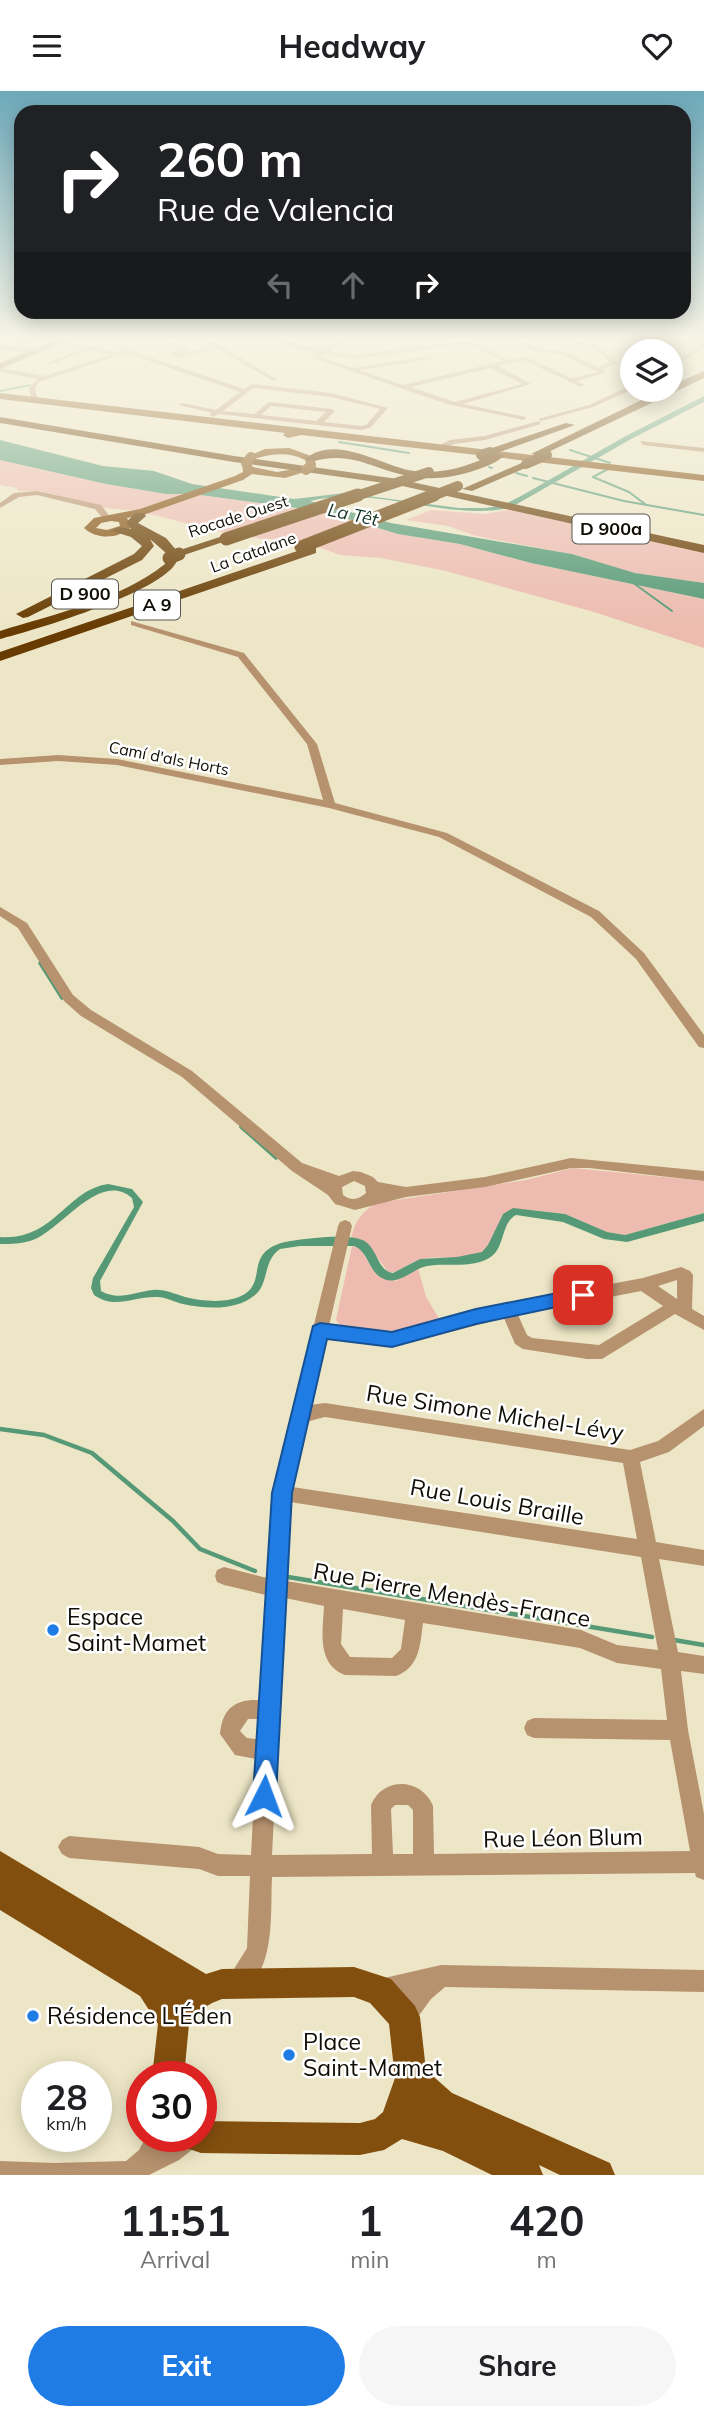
<!DOCTYPE html>
<meta charset="utf-8">
<style>
:root{--surface:#fff;--page:#f6f6f6;--text:#202124;--muted:#757577;--accent:#207ce5}
body{margin:0;font-family:Mulish,sans-serif;background:var(--page);color:var(--text);height:100vh;display:flex;flex-direction:column;font-size:26px;white-space:nowrap}
*{box-sizing:border-box;margin:0}
p{font-size:23px;color:var(--muted)}
.icon{flex:none;width:38px;height:38px;fill:none;stroke:currentColor;stroke-width:2;stroke-linecap:round;stroke-linejoin:round}
.map{position:relative;height:2084px;overflow:hidden}
.details{display:flex;flex-direction:column;background:var(--surface);flex:1}
.details>*{flex:none}
.banner{position:absolute;left:14px;top:14px;width:677px;height:214px;border-radius:21px;box-shadow:0 4px 18px #0003;background:#202124;color:#fff;overflow:hidden}
.controls{position:absolute;left:620px;top:248px;display:grid;gap:14px}
.controls a{display:grid;place-items:center;width:63px;height:63px;border-radius:50%;background:var(--surface);box-shadow:0 4px 18px #0003;font-size:35px}
.speed{position:absolute;left:21px;top:1970px;display:flex;gap:14px;font-size:35px;font-weight:700;text-align:center}
.speed>*{display:grid;place-content:center;width:91px;height:91px;border-radius:50%;background:var(--surface);box-shadow:0 4px 18px #0003;line-height:1}
.speed small{font-size:18px;font-weight:400}
.speed .limit{border:10px solid #d22;background:#fff;color:#111}
.pin{position:absolute;display:grid;place-items:center;width:60px;height:60px;color:#fff;margin:-30px;border-radius:14px;box-shadow:0 4px 10px #0006}
.me{position:absolute;width:77px;margin:-38px;rotate:3deg;stroke-linejoin:round;filter:drop-shadow(0 0 5px #0008)}
.turn{display:flex;align-items:center;gap:24px;height:147px;padding:0 28px;font-size:32px}
.turn .icon{width:91px;height:91px;stroke-width:2.5}
.turn b{display:block;font-size:49px;line-height:60px}
.lanes{display:flex;align-items:center;height:66px;padding:0 28px;background:#0003;justify-content:center;gap:35px;direction:ltr}
.lanes .off{opacity:.35}
.eta{display:flex;justify-content:space-evenly;align-items:center;height:119px;text-align:center}
.eta b{font-size:42px;font-weight:700;line-height:49px}
.action{display:flex;gap:14px;margin-top:auto;padding:14px 28px}
.action a{flex:1;height:80px;border-radius:42px;background:var(--accent);color:#fff;font-size:28px;font-weight:700;line-height:80px;text-align:center}
.action a+a{background:var(--page);color:var(--text)}
header{display:flex;justify-content:space-between;align-items:center;height:91px;padding:0 28px;background:var(--surface);font-size:32px;font-weight:700}
.map>svg:first-child{display:block}
</style>
<header><svg class="icon" aria-label="menu" viewBox="0 0 24 24"><path d="M4 6h16M4 12h16M4 18h16"/></svg>Headway<svg class="icon" aria-label="heart" viewBox="0 0 24 24"><path d="M12 20l-8-8c-3-5 5-10 8-4 3-6 11-1 8 4z"/></svg></header>
<div class="map">
<svg width="704" height="2084" viewBox="0 0 704 2084">
<rect width="100%" height="100%" fill="#ede6c6"/>
<g fill="#edbbb0">
<polygon points="641,246 704,246 704,253 670,274 670,261 638,261"/>
<polygon points="0,369 106,393 166,403 193,403 297,417 338,425 398,443 460,453 531,472 704,508 704,557 594,521 446,480 381,467 340,464 296,448 263,448 225,442 138,420 105,417 40,400 17,400 17,397 0,394"/>
<polygon points="513,418 704,460 704,492 635,482 572,463 476,445 448,435 406,429 431,419 485,423"/>
<path d="M573 1077 704 1090V1122L625 1144 607 1141 565 1123 532 1119 503 1123C497 1133 493 1155 482 1161 465 1171 441 1164 423 1168 410 1170 400 1183 388 1181L377 1166 351 1147C356 1129 361 1121 377 1112L526 1089Z"/>
<polygon points="352,1155 361,1158 371,1176 396,1190 418,1177 426,1206 440,1229 392,1240 342,1237 336,1229"/>
</g>
<g fill="#559976">
<path d="M704 305V311L631 348 510 417C443 430 376 394 310 410L391 432 572 463 635 482 704 492V508L531 472 460 453 398 443 338 425 297 417 193 403H166L106 393 0 369V349L103 375 154 380 192 393 294 408 345 402 459 417H486L503 414 521 405 624 346Z"/>
<path d="M108 1093 132 1098 143 1111 100 1190 101 1200C118 1210 135 1201 153 1199 165 1198 174 1203 185 1206 201 1210 227 1213 243 1204 270 1189 239 1156 297 1149 313 1147 353 1142 366 1151 378 1160 378 1180 393 1182L420 1168 457 1166 482 1161 488 1154 503 1123 513 1117 565 1123 607 1141 625 1144 704 1122V1130L627 1151 604 1148 563 1131 516 1124C501 1132 505 1155 492 1165 473 1179 447 1171 427 1175 412 1178 398 1196 382 1187 368 1180 369 1161 354 1155H300L280 1158C263 1169 269 1193 255 1204 236 1220 206 1218 183 1213 174 1211 166 1206 157 1206 134 1205 115 1219 94 1204L91 1197 93 1187 134 1116 132 1107C100 1079 62 1138 33 1149 22 1153 11 1153 0 1153V1146C54 1150 66 1099 108 1093Z"/>
</g>
<g fill="none" stroke-linecap="round" stroke-linejoin="round">
<g stroke="#559976" stroke-width="2">
<polyline points="0,300 30,294"/>
<polyline points="339,351 409,362"/>
<polyline points="570,359 610,372"/>
<polyline points="489,376 492,377"/>
<polyline points="608,378 593,386 629,401 645,413"/>
<polyline points="516,382 527,385"/>
<polyline points="533,387 624,410 704,424"/>
<polyline points="632,491 672,520"/>
</g>
<g stroke="#559976" stroke-width="3.5">
<polyline points="40,872 62,907"/>
<polyline points="241,1036 276,1067"/>
</g>
<g stroke="#559976" stroke-width="4.5">
<polyline points="0,1338 44,1344 92,1362 173,1430 200,1458 255,1480"/>
<polyline points="288,1486 652,1546"/>
<polyline points="674,1549 704,1554"/>
</g>
<g fill="#b7926f" fill-rule="evenodd">
<polygon points="7,246 30,246 58,250 55,252"/>
<polygon points="145,246 154,246 190,258 180,263 212,255 191,246 212,250 278,289 273,290 216,257 180,267 169,263 181,258"/>
<path d="M265 246C280 246 305 256 322 259L340 248 384 246 342 252 329 260 352 264 495 246 474 251 509 269 526 266 571 287 598 281 560 263 537 261 504 246H512L540 258 563 260 598 276 610 271 592 256 546 246H558L596 254 618 272 603 278 606 282 577 290 584 294 581 296 523 269 498 275 531 293 463 313 526 326 524 329 447 313 313 267 317 262 294 257ZM467 253 503 270 403 294 359 279 431 268 433 265 352 277 320 266 324 263 352 268ZM491 277 522 293 455 311 410 296Z"/>
<path d="M62 250 117 261 120 260 119 257H123L244 298 252 293 331 302 388 317 370 337 361 339 219 323 213 326 210 324 212 322 179 314 182 312 216 319 240 301 126 262 39 291 35 297 38 310 35 312 32 310 29 297 38 288 0 281V277L45 285 110 263 89 259 48 274V272L82 258 60 253ZM253 297 331 306 380 318 366 334 361 335 324 331 335 320 332 318 269 311 254 323 223 320ZM271 315 326 321 316 330 261 324Z"/>
<polygon points="704,253 704,258 670,278 670,273"/>
<polygon points="0,255 35,258 38,260 35,262 0,259"/>
<polygon points="632,294 632,299 593,316 541,330 538,328 589,314"/>
<polygon points="539,330 541,333 485,349 454,353 442,357 438,355 450,349 485,345"/>
<polygon points="640,350 704,357 704,361 643,354"/>
<polygon points="37,400 101,414 111,427 104,429 95,418 37,404 19,406 0,417 0,412 14,402"/>
<polygon points="131,530 244,562 317,653 335,712 447,742 599,820 644,862 704,944 704,957 699,956 636,868 591,826 439,746 329,717 117,674 58,670 0,674 0,668 58,664 117,668 323,709 307,653 238,566 131,534"/>
<path d="M0 816 27 832 73 904 91 919 192 980 302 1072 339 1085 353 1080 361 1081 373 1086 378 1091 406 1096 485 1086 571 1067 704 1080V1090L589 1077H571L485 1096 406 1106 355 1119 335 1113 328 1104 292 1080 182 986 81 925 64 910 18 837 0 825ZM354 1090 365 1095 366 1102C358 1109 351 1110 343 1104L342 1096Z"/>
<path d="M345 1129 350 1131 352 1135 329 1235 392 1242 508 1212 643 1187 681 1176 690 1180 693 1184 692 1218 704 1225V1239L675 1223 602 1268H587L523 1258 515 1253 504 1227 392 1256 326 1247 310 1314 325 1312 630 1359 658 1350 704 1318V1335L669 1361 640 1371 656 1451 704 1459V1475L659 1468 678 1561 704 1565V1583L681 1580 688 1639 704 1723V1789L696 1786 695 1782 272 1786C270 1821 277 1886 237 1902L229 1899 226 1891 247 1857 250 1785H218L199 1778 69 1767 62 1763 58 1756 62 1749 69 1745 199 1756 218 1763 251 1764 256 1668 235 1664 220 1643C222 1618 235 1608 259 1609L266 1504 224 1494 217 1491 215 1485 217 1479 224 1476 267 1487 273 1402 338 1135 340 1131ZM677 1189V1208L658 1195ZM641 1200 663 1215 599 1254 532 1247 527 1244 518 1224ZM325 1326 623 1372 637 1448 292 1396 306 1331ZM290 1411 641 1466 658 1559 617 1554 581 1539 286 1490ZM285 1507 324 1515C323 1539 316 1573 345 1584L396 1585C420 1576 420 1554 423 1532L580 1557 617 1572 661 1578 667 1629 534 1627 527 1630 524 1637 527 1644 534 1647 670 1649 690 1760 434 1763 433 1715C422 1687 383 1685 371 1714L372 1763 272 1764ZM343 1518 405 1529 401 1558 392 1567 350 1566 341 1553ZM248 1628H258L257 1648 247 1647 240 1640ZM395 1714H408L413 1719V1763H393L391 1718Z"/>
<polygon points="441,1874 704,1879 704,1901 445,1896 431,1908 412,1934 404,1937 396,1934 393,1926 406,1904 380,1910 372,1907 369,1899 372,1891 380,1888"/>
<polygon points="201,2044 202,2046 198,2054 179,2069 149,2084 0,2084 0,2070 55,2072 126,2070 139,2059 146,2046"/>
</g>
<g fill="#834f0f" fill-rule="evenodd">
<polygon points="64,246 77,246 0,278 0,272"/>
<polygon points="0,302 704,384 704,390 301,344 288,347 283,344 285,342 0,308"/>
<path d="M289 357 314 366 316 374 307 376 305 369C287 360 270 363 251 369L246 366 265 358Z"/>
<path d="M242 370H250L253 376 277 381 306 376 311 379 285 387 252 383 243 389 146 423 127 427 131 436C119 448 97 449 84 437L94 427 140 418 235 385 243 381ZM111 430 119 431 120 435 107 439 96 437 101 432Z"/>
<polygon points="0,1760 206,1883 222,1878 354,1876 391,1888 415,1915 420,1926 426,1979 452,2002 610,2072 615,2084 560,2084 539,2074 543,2084 492,2084 443,2060 402,2048 384,2059 360,2064 201,2062 189,2058 185,2046 201,2046 201,2030 360,2032 375,2028 383,2021 395,1987 389,1933 370,1912 354,1906 222,1908 212,1912 202,1918 189,1933 184,1986 152,1986 158,1933 140,1905 0,1819"/>
</g>
<g fill="#673b01" fill-rule="evenodd">
<polygon points="704,280 704,287 540,365 531,363 662,299 670,299 670,295"/>
<polygon points="0,326 234,365 398,388 704,454 704,462 398,394 234,371 0,332"/>
<path d="M566 332 575 334 497 362 504 365C495 373 482 377 470 381 453 386 434 389 416 386 373 381 356 358 310 371L305 368C336 342 381 375 414 380 442 384 469 375 494 363H486V359Z"/>
<polygon points="526,370 532,373 530,375 472,400 462,398"/>
<path d="M136 422H144L146 425 138 432 166 447 177 460 226 444 232 448 178 466C175 498 31 540 0 548V540C54 523 120 509 165 473L166 462 150 448 154 455 142 469 28 526 23 527 16 523 134 463 142 455 131 446 112 440 118 436 131 438 126 431Z"/>
<polygon points="312,455 316,456 316,462 0,570 0,561"/>
</g>
<g stroke="#834f0f" stroke-width="10">
<polyline points="246,372 251,366"/>
<polyline points="306,379 311,374"/>
</g>
<g stroke="#673b01" stroke-width="10">
<polyline points="481,364 490,361"/>
<polyline points="526,373 547,364"/>
<polyline points="353,406 429,381"/>
<polyline points="430,406 458,395"/>
</g>
<g stroke="#673b01" stroke-width="13">
<polyline points="226,448 358,404"/>
<polyline points="301,456 434,404"/>
<polyline points="169,467 179,463"/>
</g>
</g>
<linearGradient id="sky" x2="0" y2="1"><stop stop-color="#6da9ba"/><stop offset="0.46" stop-color="#f7f4e5"/><stop offset="1" stop-color="#f7f4e5" stop-opacity="0"/></linearGradient>
<rect width="704" height="538" fill="url(#sky)"/>
<polygon fill="#207ce5" stroke="#155195" stroke-width="2" points="583,1197 589,1199 592,1204 589,1209 476,1233 392,1256 327,1248 292,1402 276,1705 273,1713 264,1717 256,1713 253,1705 272,1402 313,1235 320,1232 392,1241 476,1218"/>
<g fill="#207ce5" stroke="#fff" stroke-width="2.5">
<circle cx="53" cy="1539" r="7"/>
<circle cx="33" cy="1925" r="7"/>
<circle cx="289" cy="1964" r="7"/>
</g>
<g text-anchor="middle" stroke-width="5" stroke-linejoin="round" paint-order="stroke">
<g font-size="16" fill="#100e04" stroke="#fff">
<text transform="translate(238 425) rotate(-18)" y="6">Rocade Ouest</text>
<text transform="translate(253 461) rotate(-20)" y="6">La Catalane</text>
<text transform="translate(169 667) rotate(11)" y="6">Camí d'als Horts</text>
</g>
<g font-size="18" font-style="italic" fill="#123122" stroke="#fff">
<text transform="translate(353 424) rotate(12)" y="6">La Têt</text>
</g>
<g fill="#fff" stroke="#58564f" stroke-width="2">
<rect x="572.5" y="423.5" width="77" height="29" rx="5"/>
<rect x="52" y="488.5" width="66" height="29" rx="5"/>
<rect x="134" y="499.5" width="46" height="29" rx="5"/>
</g>
<g font-size="18" font-weight="bold" fill="#100e04">
<text x="611" y="444">D 900a</text>
<text x="85" y="509">D 900</text>
<text x="157" y="520">A 9</text>
</g>
<g font-size="23" fill="#100e04" stroke="#fff">
<text transform="translate(495 1322) rotate(9)" y="8">Rue Simone Michel-Lévy</text>
<text transform="translate(497 1411) rotate(10)" y="8">Rue Louis Braille</text>
<text transform="translate(452 1504) rotate(10)" y="8">Rue Pierre Mendès-France</text>
<text transform="translate(563 1747) rotate(-1)" y="8">Rue Léon Blum</text>
</g>
<g font-size="23" fill="#100e04" stroke="#fff" text-anchor="start">
<text x="67" y="1534">Espace<tspan x="67" dy="26">Saint-Mamet</tspan></text>
<text x="47" y="1933">Résidence L'Éden</text>
<text x="303" y="1959">Place<tspan x="303" dy="26">Saint-Mamet</tspan></text>
</g>
</g>
</svg>
<div class="controls">
<a><svg class="icon" aria-label="layers" viewBox="0 0 24 24"><path d="M12 4l9 5-9 5-9-5zM3 14l9 5 9-5"/></svg></a>
</div>
<div class="speed"><div>28<small>km/h</small></div><div class="limit">30</div></div>
<div class="pin" style="left:583px;top:1204px;background:#d93025"><svg class="icon" aria-label="arrive" viewBox="0 0 24 24"><path d="M6 21V4h12l-3 4 3 4H6"/></svg></div>
<svg class="me" style="left:264px;top:1705px" viewBox="-20 -20 40 40"><path d="M0-17L14 15 0 8-14 15z" fill="#207ce5" stroke="#fff" stroke-width="4"/></svg>
<div class="banner">
<div class="turn"><svg class="icon" aria-label="right" viewBox="0 0 24 24"><path d="M7 20v-9h11M14 6l5 5-5 5"/></svg><div><b>260 m</b>Rue de Valencia</div></div>
<div class="lanes"><svg class="icon off" aria-label="left" viewBox="0 0 24 24"><path d="M17 20v-9H6M10 6l-5 5 5 5"/></svg><svg class="icon off" aria-label="ahead" viewBox="0 0 24 24"><path d="M12 20V5M6 11l6-6 6 6"/></svg><svg class="icon" aria-label="right" viewBox="0 0 24 24"><path d="M7 20v-9h11M14 6l5 5-5 5"/></svg></div>
</div>
</div>
<section class="details">
<div class="eta">
<div><b>11:51</b><p>Arrival</p></div>
<div><b>1</b><p>min</p></div>
<div><b>420</b><p>m</p></div>
</div>
<div class="action"><a>Exit</a><a>Share</a></div>
</section>
